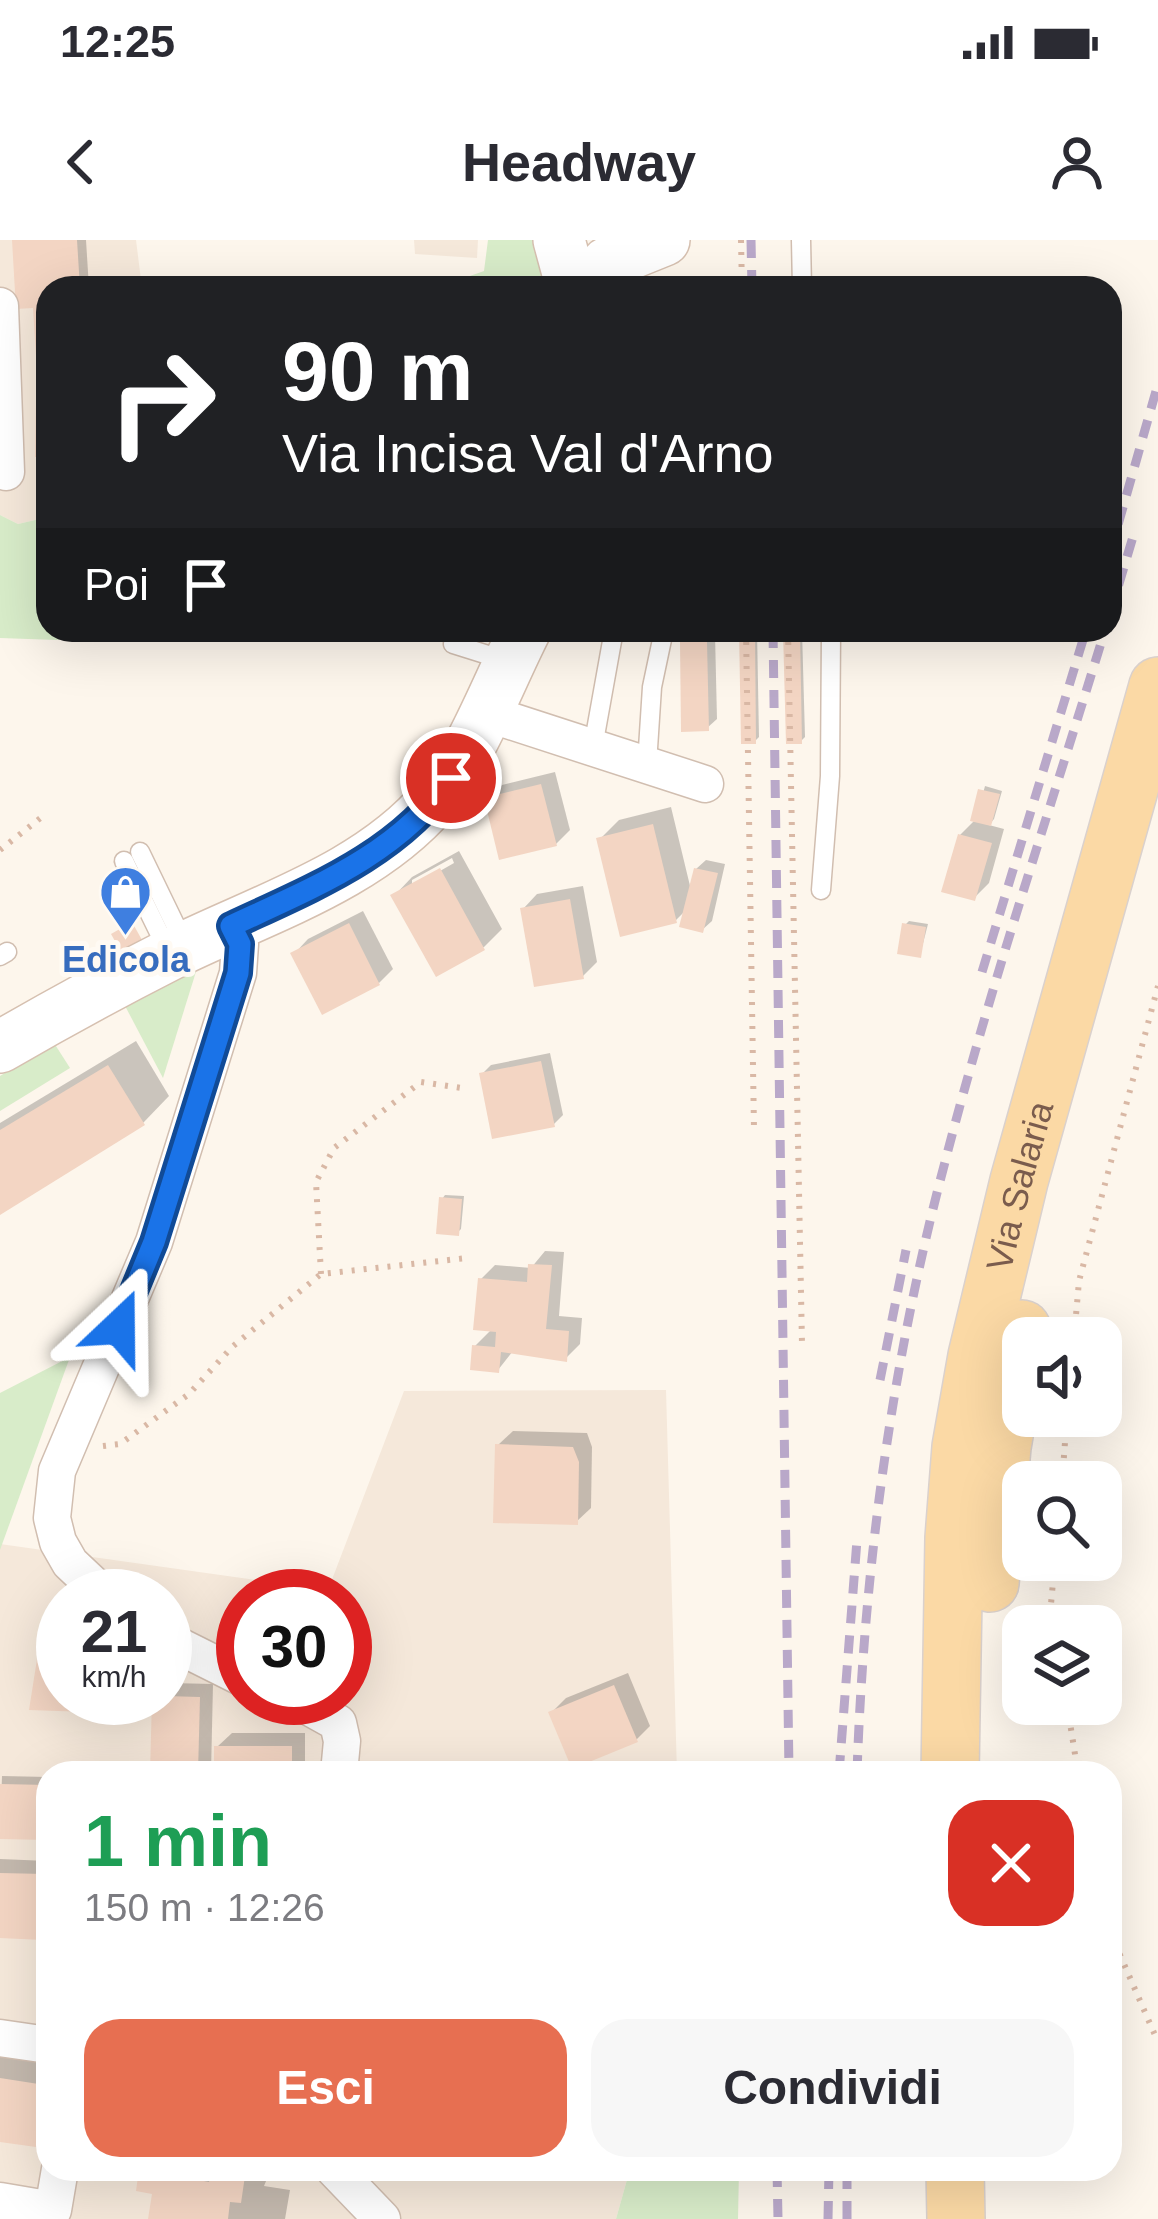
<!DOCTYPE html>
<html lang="it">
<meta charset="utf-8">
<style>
:root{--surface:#fff;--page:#f7f7f7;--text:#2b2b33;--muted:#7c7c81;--accent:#e76f51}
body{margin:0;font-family:Helvetica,sans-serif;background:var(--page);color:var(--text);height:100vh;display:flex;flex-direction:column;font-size:45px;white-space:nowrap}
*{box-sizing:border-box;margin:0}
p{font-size:39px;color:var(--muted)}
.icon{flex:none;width:66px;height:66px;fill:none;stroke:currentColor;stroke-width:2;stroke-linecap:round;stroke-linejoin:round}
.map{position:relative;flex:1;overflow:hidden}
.sheet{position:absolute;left:36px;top:1521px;width:1086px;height:420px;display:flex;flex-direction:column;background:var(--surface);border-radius:36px;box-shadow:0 12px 48px #0002}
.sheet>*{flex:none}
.top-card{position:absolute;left:36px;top:36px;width:1086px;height:366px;border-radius:36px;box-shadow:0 12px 48px #0002;background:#202124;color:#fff;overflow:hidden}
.controls{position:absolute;left:1002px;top:1077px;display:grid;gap:24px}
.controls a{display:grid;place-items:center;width:120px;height:120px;border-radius:24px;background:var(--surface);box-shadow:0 12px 48px #0002;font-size:60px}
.speed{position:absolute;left:36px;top:1329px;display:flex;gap:24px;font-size:60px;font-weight:700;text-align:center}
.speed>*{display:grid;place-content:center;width:156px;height:156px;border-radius:50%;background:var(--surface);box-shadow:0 12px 48px #0002;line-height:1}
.speed small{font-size:30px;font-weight:400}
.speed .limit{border:18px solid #d22;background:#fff;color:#111}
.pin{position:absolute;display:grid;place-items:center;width:102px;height:102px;color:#fff;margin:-51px;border:6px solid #fff;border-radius:50%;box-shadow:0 3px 12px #0007}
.me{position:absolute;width:132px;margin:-66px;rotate:23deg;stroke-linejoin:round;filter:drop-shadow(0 0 9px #0008)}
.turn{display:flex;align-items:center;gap:42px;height:252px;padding:0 48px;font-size:54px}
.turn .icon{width:156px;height:156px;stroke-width:2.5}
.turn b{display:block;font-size:84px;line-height:102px}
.then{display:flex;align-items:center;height:114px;padding:0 48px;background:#0003;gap:24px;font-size:45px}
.round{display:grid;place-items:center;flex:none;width:126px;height:126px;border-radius:36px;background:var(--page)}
.overview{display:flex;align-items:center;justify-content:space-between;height:204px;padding:0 48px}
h1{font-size:72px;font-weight:800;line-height:90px;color:#1e9e55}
.primary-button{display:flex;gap:24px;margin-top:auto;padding:24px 48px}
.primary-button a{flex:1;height:138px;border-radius:36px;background:var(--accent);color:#fff;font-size:48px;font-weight:800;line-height:138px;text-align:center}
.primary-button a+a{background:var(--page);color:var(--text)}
.status{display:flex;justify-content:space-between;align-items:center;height:84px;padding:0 60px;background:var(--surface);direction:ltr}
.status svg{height:33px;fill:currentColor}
header{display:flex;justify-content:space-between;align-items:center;height:156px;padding:0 48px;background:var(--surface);font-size:54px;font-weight:800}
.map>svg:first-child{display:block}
</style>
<div class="status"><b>12:25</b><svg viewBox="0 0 49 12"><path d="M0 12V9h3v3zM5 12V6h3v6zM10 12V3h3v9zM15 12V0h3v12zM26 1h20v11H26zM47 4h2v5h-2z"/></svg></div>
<header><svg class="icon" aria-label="back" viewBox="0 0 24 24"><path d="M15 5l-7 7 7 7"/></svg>Headway<svg class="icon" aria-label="person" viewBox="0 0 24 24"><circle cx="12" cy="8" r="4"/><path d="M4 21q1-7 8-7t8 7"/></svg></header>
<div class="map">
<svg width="1158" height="1979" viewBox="0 0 1158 1979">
<rect width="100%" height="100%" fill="#fdf6ec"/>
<g fill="#f5e8da" fill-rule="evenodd">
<polygon points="0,0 136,0 142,48 48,48 48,277 18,284 0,275"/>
<polygon points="414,0 478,0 477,18 415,14"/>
<path d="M666 1150 677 1533H48V1929H630L616 1979H0V1304L328 1350 404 1151ZM63 1356H165V1458H63ZM243 1356H345V1458H243Z"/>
</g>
<g fill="#d8ecc9">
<polygon points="488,0 542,0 543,48 436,48 484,31"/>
<polygon points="0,275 18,284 48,277 48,390 96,390 57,400 0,398"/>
<polygon points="199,722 163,838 123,762"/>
<polygon points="54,803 70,828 0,871 0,836"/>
<polygon points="70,1117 0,1310 0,1153"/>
<polygon points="630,1929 739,1929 738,1979 616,1979"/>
</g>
<g fill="#0003" fill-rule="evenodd">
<polygon points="15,0 86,0 89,48 48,48 48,144 36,65"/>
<polygon points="742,390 757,390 759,497 755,501"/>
<polygon points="786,390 802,390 805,497 801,501"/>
<polygon points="692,394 715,394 717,479 707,488 683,404"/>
<polygon points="555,532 570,590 556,604 487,559 502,545"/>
<polygon points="985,546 1002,551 994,579 989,585 1004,589 989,643 974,658 960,595 976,579"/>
<polygon points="671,567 691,650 696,629 706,620 725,624 712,681 702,690 687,669 675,681 600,599 619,580"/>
<path d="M459 611 502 689 484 707 437 733 394 656 412 637ZM452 618 454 623 412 647V640Z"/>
<polygon points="583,646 597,722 583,736 523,669 537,654"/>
<polygon points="363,671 393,729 379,743 294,714 308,699"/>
<polygon points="909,681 928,684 920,715 905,685"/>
<polygon points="136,801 169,856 143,883 0,972 0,883"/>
<polygon points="550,813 563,875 553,885 482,834 491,825"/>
<polygon points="445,955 464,956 461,989 457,993 442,959"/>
<polygon points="545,1011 564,1012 559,1076 582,1078 580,1104 566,1118 513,1111 498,1130 475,1106 493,1088 480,1040 495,1025 531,1028"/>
<polygon points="513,1191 587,1193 592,1207 591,1268 576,1282 498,1205"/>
<polygon points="53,1386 63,1388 63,1458 95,1458 86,1469 32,1467 44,1396"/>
<polygon points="628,1433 650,1486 636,1500 552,1472 566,1458"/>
<polygon points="170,1443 213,1444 211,1533 153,1533 165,1448"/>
<polygon points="232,1493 305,1493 305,1533 217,1533 217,1507"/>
<polygon points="2,1536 48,1537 48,1597 0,1596"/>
<polygon points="0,1619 48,1621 48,1690 41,1697 0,1695"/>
<polygon points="0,1808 48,1816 48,1898 41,1897 35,1904 0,1899"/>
<polygon points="142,1929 271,1929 264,1946 290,1950 285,1979 151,1979 155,1951"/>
</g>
<g fill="#f3d5c3">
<polygon points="12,0 77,0 80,48 48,48 48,147 38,148 33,68 16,69"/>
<polygon points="36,160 48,160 48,217 35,217"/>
<polygon points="739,390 755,390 756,504 741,504"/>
<polygon points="783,390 800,390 802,504 786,504"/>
<polygon points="680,402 707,402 709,491 681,492"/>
<polygon points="541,544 557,606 499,620 484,558"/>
<polygon points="978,549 1000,554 991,586 970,581"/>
<polygon points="653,584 677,683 620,697 596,598"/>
<polygon points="958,594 992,603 975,661 941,652"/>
<polygon points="440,628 485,710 436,737 390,655"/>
<polygon points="694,628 718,633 703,693 679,687"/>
<polygon points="570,659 584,739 534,747 520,668"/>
<polygon points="132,682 142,700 121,712 111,694"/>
<polygon points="349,683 380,745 322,775 290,713"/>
<polygon points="902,683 926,687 921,718 897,714"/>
<polygon points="541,821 555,887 492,899 479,833"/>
<polygon points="108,825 145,885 0,975 0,890"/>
<polygon points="439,957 462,959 459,996 436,994"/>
<polygon points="528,1024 552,1025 546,1089 569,1091 567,1122 501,1112 499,1133 470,1130 472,1105 495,1107 496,1092 473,1090 478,1038 527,1042"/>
<polygon points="495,1204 573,1207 579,1222 578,1285 493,1283"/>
<polygon points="41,1394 63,1399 63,1458 90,1458 87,1472 29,1470"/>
<polygon points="614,1445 638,1502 572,1529 548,1472"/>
<polygon points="165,1456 200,1457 198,1533 150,1533 152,1458"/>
<rect x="214" y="1506" width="78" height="27"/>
<polygon points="0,1544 48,1545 48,1600 0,1599"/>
<polygon points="0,1633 45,1634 43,1700 0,1698"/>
<polygon points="0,1838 45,1845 48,1901 37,1900 36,1907 0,1902"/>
<polygon points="139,1929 200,1929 199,1940 209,1942 211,1929 246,1929 241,1963 230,1962 228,1979 148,1979 152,1954 136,1951"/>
</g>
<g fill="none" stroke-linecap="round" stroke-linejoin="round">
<defs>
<g id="lane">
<polyline points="801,0 802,48"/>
<polyline points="453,404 504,420"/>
<polyline points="593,507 614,390"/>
<polyline points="647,524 652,447 664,390"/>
<polyline points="140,612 184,703"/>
<polyline points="124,621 169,713"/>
<polyline points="821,650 830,536 831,390"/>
<polyline points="0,716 7,712"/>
</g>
<g id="street">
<polyline points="0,66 6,232"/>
<polyline points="483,472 705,544"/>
<polyline points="105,1356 70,1323 58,1302 52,1278 57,1231 154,1002 238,733 240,704 231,687"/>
<polyline points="165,1399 243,1438"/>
<polyline points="293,1458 338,1483 342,1501 339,1533"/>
<polyline points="0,1798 48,1805"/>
<polyline points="334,1929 382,1979"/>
<polyline points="0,1961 53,1970 60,1929"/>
</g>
<g id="secondary">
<polyline points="559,0 572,48"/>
<polyline points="585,48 607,23 664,0"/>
<path d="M0 807C55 775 112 744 169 715 259 670 368 638 435 559 471 517 499 441 525 390"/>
</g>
<g id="primary">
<polyline points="990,1343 1002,1207 1022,1089"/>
<path id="s1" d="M950 1533 954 1298 961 1207 977 1116 1019 941 1158 446"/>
<polyline points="955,1929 956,1979"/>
</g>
</defs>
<use href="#lane" stroke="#d1beb0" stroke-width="21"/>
<use href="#street" stroke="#d1beb0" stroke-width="39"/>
<use href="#secondary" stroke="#d6c0b0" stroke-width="54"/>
<use href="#primary" stroke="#dad1cd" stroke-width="60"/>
<g stroke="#d9b8a5" stroke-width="6" stroke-dasharray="3 9" stroke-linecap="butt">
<polyline points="741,0 742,48"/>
<polyline points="746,390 754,889"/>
<polyline points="788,390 802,1104"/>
<polyline points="0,610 43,576"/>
<polyline points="321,1034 316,942 334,908 421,842 462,848"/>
<polyline points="1074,1098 1079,1041 1158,746"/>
<polyline points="103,1206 120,1204 189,1154 232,1107 321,1034 467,1018"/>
<polyline points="1062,1242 1067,1176"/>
<polyline points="1055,1386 1051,1364 1055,1320"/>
<polyline points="1067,1464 1078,1533"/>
<polyline points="1110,1692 1158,1802"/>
</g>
<use href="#lane" stroke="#fff" stroke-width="18"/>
<use href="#street" stroke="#fff" stroke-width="36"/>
<use href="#secondary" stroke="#fff" stroke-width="51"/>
<use href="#primary" stroke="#fbd9a5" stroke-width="57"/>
<g stroke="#b9a8c9" stroke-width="9" stroke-dasharray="18 12" stroke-linecap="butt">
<polyline points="751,0 752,48"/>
<polyline points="1110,313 1158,144"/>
<polyline points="1110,374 1135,290"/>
<polyline points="773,390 789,1533"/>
<polyline points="982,732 1086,390"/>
<polyline points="880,1140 906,1010"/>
<polyline points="839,1533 857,1300"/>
<path d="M857 1533C864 1327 892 1121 945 922 991 743 1051 567 1105 390"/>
<polyline points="777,1929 778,1979"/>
<polyline points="828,1979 829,1929"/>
<polyline points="847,1979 847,1929"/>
</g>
</g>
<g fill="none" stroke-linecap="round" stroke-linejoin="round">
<defs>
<path id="route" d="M119 1087 154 1002 238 733 240 704 231 686C310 649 400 614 451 538"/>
</defs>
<use href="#route" stroke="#114b97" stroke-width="30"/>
<use href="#route" stroke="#1a73e8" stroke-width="21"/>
</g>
<defs>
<symbol id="shop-pin" viewBox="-11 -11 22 30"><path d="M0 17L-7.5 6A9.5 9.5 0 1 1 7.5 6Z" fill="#3f7fe0" stroke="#fffaf3"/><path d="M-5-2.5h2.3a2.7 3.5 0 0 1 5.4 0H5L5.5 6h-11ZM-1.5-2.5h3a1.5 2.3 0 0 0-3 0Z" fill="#fff"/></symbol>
</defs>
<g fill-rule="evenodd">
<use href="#shop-pin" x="96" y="622" width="59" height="81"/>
</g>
<g text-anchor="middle" stroke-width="10" stroke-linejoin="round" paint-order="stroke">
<g font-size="36" font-weight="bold" fill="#366cbe" stroke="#fffaf3">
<text x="126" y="732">Edicola</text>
</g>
<g font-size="36" fill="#7a5c4d" stroke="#fffaf3">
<text dy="13" stroke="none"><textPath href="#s1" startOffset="594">Via Salaria</textPath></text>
</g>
</g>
</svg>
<div class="controls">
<a><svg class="icon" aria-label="sound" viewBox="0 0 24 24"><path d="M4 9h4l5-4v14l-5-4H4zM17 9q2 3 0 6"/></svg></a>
<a><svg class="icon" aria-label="search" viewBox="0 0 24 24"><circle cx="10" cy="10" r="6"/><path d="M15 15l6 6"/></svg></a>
<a><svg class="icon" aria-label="layers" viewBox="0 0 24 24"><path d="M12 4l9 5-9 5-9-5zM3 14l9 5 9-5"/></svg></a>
</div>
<div class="speed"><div>21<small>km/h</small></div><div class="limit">30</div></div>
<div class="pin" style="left:451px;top:538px;background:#d93025"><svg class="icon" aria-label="arrive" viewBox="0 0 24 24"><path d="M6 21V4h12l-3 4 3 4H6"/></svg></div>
<svg class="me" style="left:119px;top:1087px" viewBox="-20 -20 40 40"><path d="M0-17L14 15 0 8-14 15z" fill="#1a73e8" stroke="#fff" stroke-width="4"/></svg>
<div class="top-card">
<div class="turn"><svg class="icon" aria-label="right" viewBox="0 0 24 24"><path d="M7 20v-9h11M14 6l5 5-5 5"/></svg><div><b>90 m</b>Via Incisa Val d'Arno</div></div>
<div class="then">Poi<svg class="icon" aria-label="arrive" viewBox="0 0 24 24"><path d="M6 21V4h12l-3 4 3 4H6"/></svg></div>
</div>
<section class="sheet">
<div class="overview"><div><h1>1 min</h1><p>150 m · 12:26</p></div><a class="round" style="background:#d93025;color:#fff"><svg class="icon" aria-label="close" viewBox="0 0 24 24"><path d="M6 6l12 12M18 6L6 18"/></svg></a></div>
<div class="primary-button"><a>Esci</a><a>Condividi</a></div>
</section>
</div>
